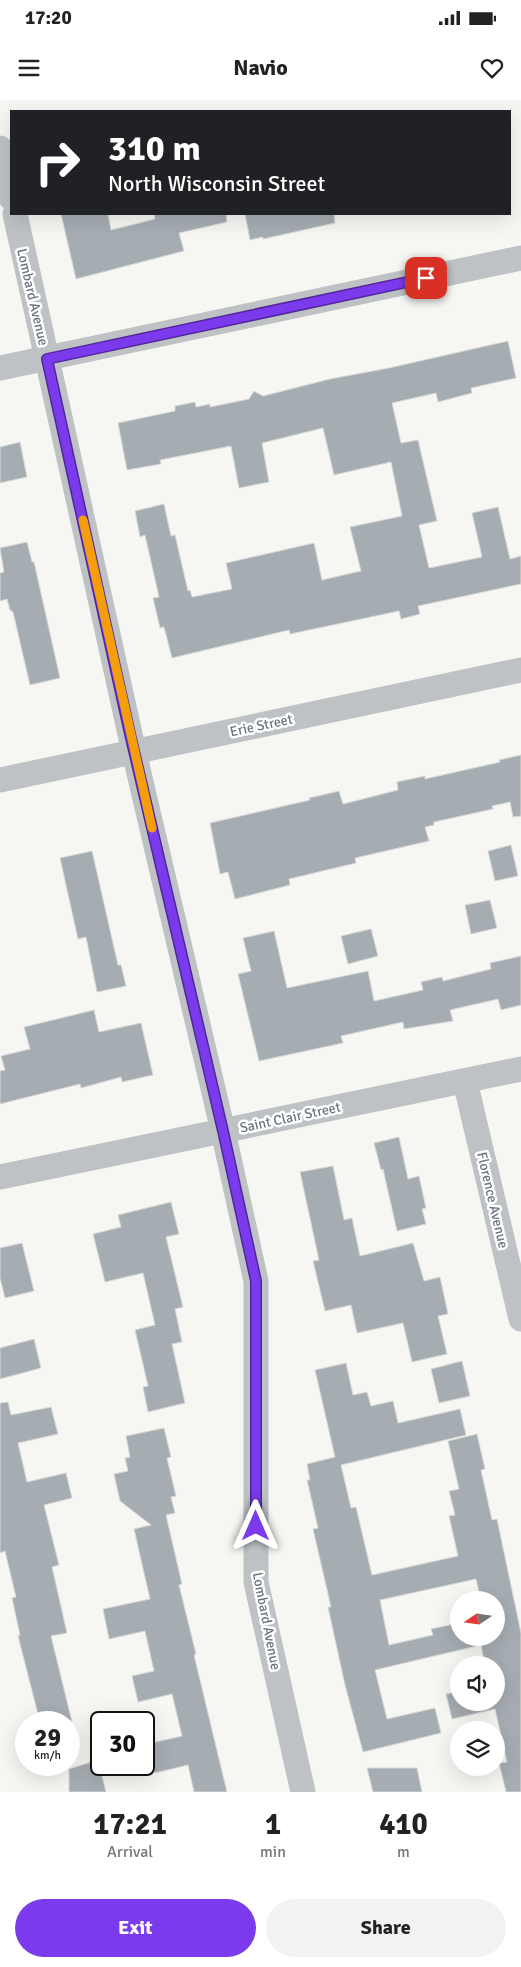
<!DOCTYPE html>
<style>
:root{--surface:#fff;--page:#f2f2f2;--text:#222;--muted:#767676;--accent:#7c3aed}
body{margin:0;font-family:Signika,sans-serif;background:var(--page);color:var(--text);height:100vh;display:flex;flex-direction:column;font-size:19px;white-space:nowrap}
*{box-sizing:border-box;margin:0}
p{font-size:16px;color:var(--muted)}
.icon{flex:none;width:28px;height:28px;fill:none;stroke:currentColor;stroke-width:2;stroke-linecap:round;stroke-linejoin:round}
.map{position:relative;height:1692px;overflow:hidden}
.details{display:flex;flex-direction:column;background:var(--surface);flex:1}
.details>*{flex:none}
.top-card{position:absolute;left:10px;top:10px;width:501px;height:105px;border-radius:0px;box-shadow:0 5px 20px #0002;background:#202124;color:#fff;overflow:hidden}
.needle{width:32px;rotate:257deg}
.tools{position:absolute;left:450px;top:1491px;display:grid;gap:10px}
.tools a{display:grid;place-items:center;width:55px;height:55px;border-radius:50%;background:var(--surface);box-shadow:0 5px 20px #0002;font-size:25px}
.speed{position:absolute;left:15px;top:1611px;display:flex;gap:10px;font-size:25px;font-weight:700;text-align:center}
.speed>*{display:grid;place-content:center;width:65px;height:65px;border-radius:50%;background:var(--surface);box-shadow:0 5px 20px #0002;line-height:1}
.speed small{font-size:12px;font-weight:400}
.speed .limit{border:2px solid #111;border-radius:8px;background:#fff;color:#111}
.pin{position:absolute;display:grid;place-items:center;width:42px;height:42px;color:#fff;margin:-21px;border-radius:10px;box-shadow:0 2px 8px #0006}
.me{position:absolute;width:55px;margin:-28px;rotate:0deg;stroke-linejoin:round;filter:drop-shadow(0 0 4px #0008)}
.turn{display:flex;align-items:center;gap:18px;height:105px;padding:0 15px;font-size:22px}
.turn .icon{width:65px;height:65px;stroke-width:2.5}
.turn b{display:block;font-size:35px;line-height:42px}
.eta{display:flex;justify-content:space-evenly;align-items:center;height:85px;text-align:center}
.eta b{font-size:30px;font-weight:800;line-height:35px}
.primary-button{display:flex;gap:10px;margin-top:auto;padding:10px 15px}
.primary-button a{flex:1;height:58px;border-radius:30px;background:var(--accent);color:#fff;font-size:20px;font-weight:800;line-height:58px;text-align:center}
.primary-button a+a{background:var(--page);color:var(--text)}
.status{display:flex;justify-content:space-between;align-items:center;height:35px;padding:0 25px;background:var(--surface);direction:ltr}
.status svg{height:14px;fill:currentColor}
header{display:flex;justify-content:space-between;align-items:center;height:65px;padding:0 15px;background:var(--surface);font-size:22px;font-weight:800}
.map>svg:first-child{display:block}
</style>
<div class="status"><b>17:20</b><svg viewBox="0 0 49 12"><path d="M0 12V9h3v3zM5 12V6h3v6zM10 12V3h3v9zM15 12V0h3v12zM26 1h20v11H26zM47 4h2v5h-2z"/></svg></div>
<header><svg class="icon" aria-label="menu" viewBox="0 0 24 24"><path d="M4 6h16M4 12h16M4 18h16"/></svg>Navio<svg class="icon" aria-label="heart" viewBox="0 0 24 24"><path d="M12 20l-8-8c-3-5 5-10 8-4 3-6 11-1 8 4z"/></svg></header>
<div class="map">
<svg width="521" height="1692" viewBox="0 0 521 1692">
<rect width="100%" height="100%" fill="#f6f6f3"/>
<g fill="#a6adb2" stroke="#d8d8d6" fill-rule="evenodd">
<polygon points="61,114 108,114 111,130 155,119 154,114 226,114 227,122 179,133 184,151 76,179"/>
<polygon points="245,114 334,114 335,123 263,139 263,137 250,140"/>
<polygon points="508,241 516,278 471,288 472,293 438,302 436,293 392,303 401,343 418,340 437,421 419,425 429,468 482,457 472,413 498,407 510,459 521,456 521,484 418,506 420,514 401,519 399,511 290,534 289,530 172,558 164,527 160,528 153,498 159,497 145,435 140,437 135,411 164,404 171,436 175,435 188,491 190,490 192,497 232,489 226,463 314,443 322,480 361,471 350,427 402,416 391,362 334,375 323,328 262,343 269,382 239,388 231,346 160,360 161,364 127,370 118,323 175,311 175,306 195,302 196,307 210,304 210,307 249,299 254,291 263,296 330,279 389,268"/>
<polygon points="20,342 27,377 0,383 0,347"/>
<polygon points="27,442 32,462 34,462 60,578 30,585 13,512 10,510 7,499 0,501 0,473 4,472 0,448"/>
<polygon points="521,655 521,716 513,717 510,702 492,706 493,709 434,722 434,725 425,727 429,741 355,758 356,763 289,779 290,785 235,799 228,772 220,774 210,723 310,700 309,698 339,691 343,704 398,690 397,682 425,676 425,679 500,662 499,660"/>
<polygon points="511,745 518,776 495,781 488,751"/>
<polygon points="92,751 118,865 121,865 126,886 97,892 86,837 78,839 60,758"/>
<polygon points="490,800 497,828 471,834 465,805"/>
<polygon points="371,829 378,856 348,864 341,836"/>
<polygon points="274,831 287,888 368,871 374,901 423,890 421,882 442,877 443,881 491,869 490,863 521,856 521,905 501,910 498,899 450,910 453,921 404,929 403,922 341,936 343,943 259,961 238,874 251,871 243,838"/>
<polygon points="94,910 99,932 141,923 153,975 122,982 121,977 81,988 80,984 0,1004 0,971 5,970 1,956 30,949 24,927"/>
<polygon points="399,1037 408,1079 419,1076 426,1108 422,1109 426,1124 397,1131 383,1069 381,1070 374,1043"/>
<polygon points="333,1066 344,1120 352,1118 360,1156 413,1143 424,1181 440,1177 448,1214 438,1216 447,1254 412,1262 403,1223 357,1233 351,1205 325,1211 313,1161 319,1160 300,1072"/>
<polygon points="171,1102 179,1134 166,1137 183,1207 175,1209 182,1242 172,1244 185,1303 148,1312 143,1287 148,1286 135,1230 155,1225 143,1173 105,1182 93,1134 121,1127 118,1115"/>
<polygon points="22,1143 34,1191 5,1198 0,1178 0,1148"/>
<polygon points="34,1239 41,1268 0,1279 0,1248"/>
<polygon points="462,1261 470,1296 439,1303 431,1269"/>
<path d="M346 1263 353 1295 367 1292 371 1306 393 1301 398 1323 460 1309 466 1335 341 1365 351 1408 356 1407 372 1475 458 1456 449 1416 455 1415 449 1391 459 1389 448 1341 477 1334 485 1369 481 1370 492 1420 497 1419 521 1533V1692H506L499 1663 507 1662 495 1609 452 1619 446 1594 459 1591V1602H496V1565H485L481 1545 375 1570 387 1619 435 1608 441 1633 363 1652 345 1585 328 1507H331L313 1429 318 1428 307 1380H310L307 1364 335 1357 315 1270ZM476 1479 481 1500H496V1538H459V1523L431 1529 433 1535 389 1545 380 1500Z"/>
<polygon points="8,1302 11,1315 51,1307 58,1334 18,1343 27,1382 66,1373 72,1398 44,1405 59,1465 52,1467 67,1533 51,1536 72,1622 40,1622 18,1536 20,1535 12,1498 16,1497 5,1451 0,1453 0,1303"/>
<polygon points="164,1328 171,1357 167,1358 176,1396 171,1397 175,1413 166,1415 182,1484 179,1485 196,1554 194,1555 227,1692 194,1692 188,1665 155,1673 147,1644 182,1636 172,1594 138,1602 132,1576 154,1571 145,1531 109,1539 103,1509 150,1499 134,1429 151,1425 120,1401 114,1374 128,1371 125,1358 130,1357 126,1336"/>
<polygon points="98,1660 106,1692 69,1692 69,1669"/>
<polygon points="367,1668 417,1668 422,1692 373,1692"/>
</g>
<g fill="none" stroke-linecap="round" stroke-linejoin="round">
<g stroke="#bec2c5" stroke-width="25">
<polyline points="0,48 11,98"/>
<polyline points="15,114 134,652 223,1031 256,1181 256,1482 303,1692"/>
<polyline points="0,268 521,158"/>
<polyline points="0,680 521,570"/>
<polyline points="465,981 521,1219"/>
<polyline points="0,1077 521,969"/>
</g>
</g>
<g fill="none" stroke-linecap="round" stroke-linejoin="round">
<defs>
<polyline id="route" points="256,1426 256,1181 223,1031 130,634 47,259 426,178"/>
</defs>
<use href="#route" stroke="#51269a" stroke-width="12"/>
<use href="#route" stroke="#7c3aed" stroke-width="9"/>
<polyline stroke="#f59e0b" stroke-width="9" points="83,420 152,728"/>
</g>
<g text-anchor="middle" stroke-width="5" stroke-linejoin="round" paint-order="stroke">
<g font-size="14" fill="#687681" stroke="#fff">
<text transform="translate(33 197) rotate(77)" y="5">Lombard Avenue</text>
<text transform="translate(261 625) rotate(-12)" y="5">Erie Street</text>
<text transform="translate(290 1017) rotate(-12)" y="5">Saint Clair Street</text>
<text transform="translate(493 1100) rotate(77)" y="5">Florence Avenue</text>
<text transform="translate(267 1521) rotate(79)" y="5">Lombard Avenue</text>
</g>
</g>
</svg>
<div class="tools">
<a><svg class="needle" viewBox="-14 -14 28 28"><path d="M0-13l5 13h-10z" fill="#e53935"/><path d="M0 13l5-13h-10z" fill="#767676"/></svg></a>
<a><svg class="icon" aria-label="sound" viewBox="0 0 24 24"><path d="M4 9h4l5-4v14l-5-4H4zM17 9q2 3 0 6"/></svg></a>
<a><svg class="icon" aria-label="layers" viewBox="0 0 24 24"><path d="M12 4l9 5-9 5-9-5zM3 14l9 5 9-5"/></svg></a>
</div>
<div class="speed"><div>29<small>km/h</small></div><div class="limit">30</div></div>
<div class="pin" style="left:426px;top:178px;background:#d93025"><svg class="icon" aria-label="arrive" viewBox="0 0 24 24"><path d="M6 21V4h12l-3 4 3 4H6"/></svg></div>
<svg class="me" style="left:256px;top:1426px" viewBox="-20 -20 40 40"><path d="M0-17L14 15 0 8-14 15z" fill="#7c3aed" stroke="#fff" stroke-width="4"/></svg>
<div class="top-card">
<div class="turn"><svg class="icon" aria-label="right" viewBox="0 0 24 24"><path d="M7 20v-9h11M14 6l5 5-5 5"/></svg><div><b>310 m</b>North Wisconsin Street</div></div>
</div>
</div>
<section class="details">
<div class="eta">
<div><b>17:21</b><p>Arrival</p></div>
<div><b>1</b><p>min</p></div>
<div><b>410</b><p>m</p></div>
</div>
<div class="primary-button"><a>Exit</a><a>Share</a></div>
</section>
